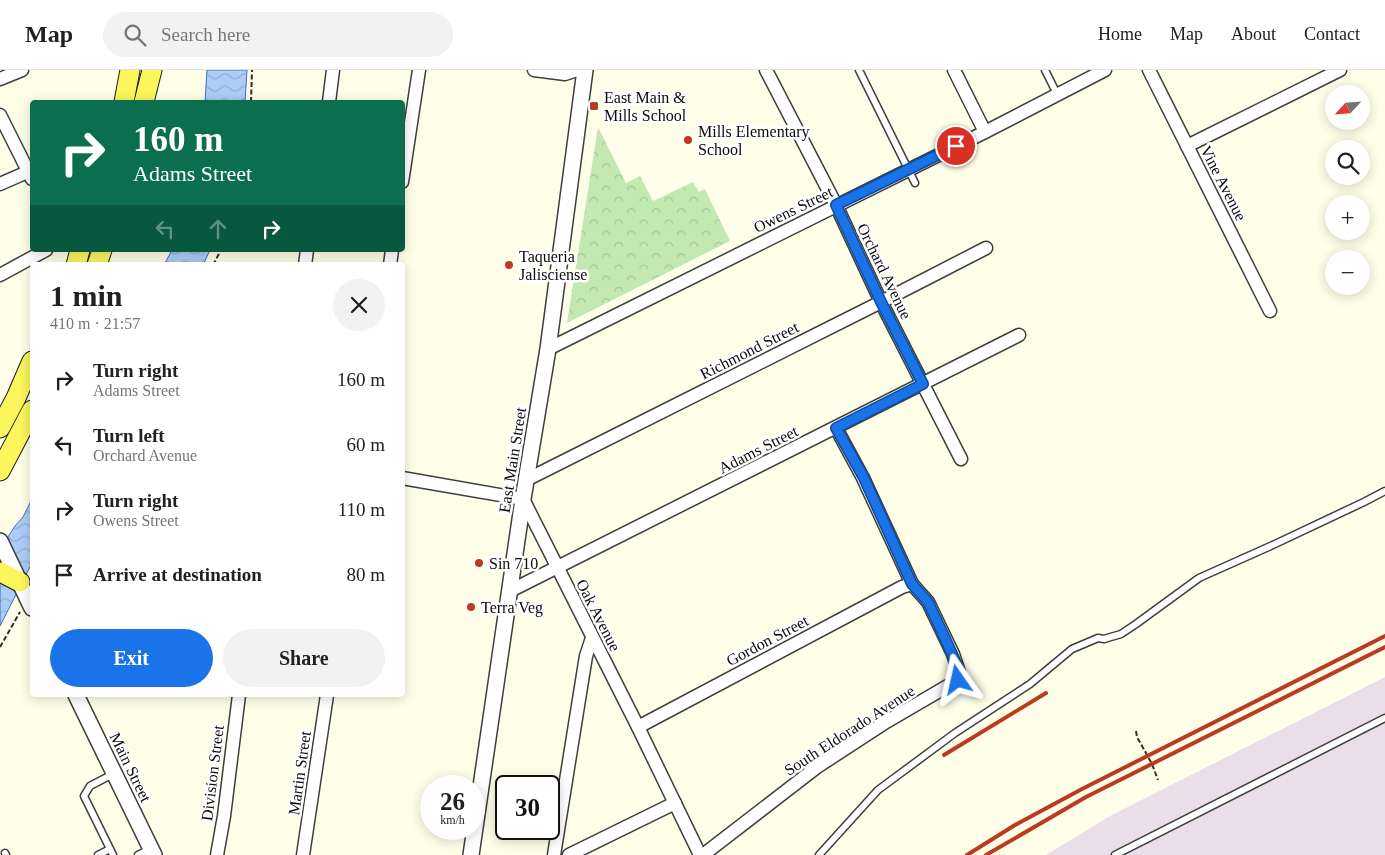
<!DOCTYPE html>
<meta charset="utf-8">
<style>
:root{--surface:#fff;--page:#f2f2f2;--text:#202124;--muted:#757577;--line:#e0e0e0;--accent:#1a73e8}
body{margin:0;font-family:Georgia,serif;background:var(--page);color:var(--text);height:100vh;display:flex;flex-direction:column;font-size:19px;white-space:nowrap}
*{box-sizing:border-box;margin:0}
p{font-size:16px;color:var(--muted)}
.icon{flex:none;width:28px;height:28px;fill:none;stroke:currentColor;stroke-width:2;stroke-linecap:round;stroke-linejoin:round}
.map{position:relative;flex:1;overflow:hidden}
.panel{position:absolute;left:30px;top:192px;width:375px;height:435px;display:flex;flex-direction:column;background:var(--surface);border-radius:5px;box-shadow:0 2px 12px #0003}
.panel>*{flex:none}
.banner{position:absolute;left:30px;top:30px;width:375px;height:152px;border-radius:5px;box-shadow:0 2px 12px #0003;background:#0b6e4f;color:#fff;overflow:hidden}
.needle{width:32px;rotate:244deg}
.tools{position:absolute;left:1325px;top:15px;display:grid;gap:10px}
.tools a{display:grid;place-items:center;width:45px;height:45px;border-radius:50%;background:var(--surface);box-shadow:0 2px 12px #0003;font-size:25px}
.speed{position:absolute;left:420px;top:705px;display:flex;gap:10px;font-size:25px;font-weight:700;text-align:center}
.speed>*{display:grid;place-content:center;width:65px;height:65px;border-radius:50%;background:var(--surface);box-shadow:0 2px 12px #0003;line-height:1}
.speed small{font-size:12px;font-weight:400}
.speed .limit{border:2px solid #111;border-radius:8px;background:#fff;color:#111}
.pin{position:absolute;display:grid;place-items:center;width:42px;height:42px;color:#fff;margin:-21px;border:2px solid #fff;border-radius:50%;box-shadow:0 1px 5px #0007}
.me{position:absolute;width:55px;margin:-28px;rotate:349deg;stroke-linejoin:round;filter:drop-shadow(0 0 4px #0008)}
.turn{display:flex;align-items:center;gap:18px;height:105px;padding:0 20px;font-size:22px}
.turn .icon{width:65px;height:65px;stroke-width:2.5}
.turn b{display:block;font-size:35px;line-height:42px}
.lanes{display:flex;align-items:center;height:48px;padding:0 20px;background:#0003;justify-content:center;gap:25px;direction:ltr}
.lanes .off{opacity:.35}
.round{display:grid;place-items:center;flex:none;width:52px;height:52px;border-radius:26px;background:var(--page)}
.headline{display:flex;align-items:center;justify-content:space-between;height:85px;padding:0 20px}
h1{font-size:30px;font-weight:700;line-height:38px}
.action{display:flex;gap:10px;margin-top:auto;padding:10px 20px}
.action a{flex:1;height:58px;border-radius:30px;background:var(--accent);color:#fff;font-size:20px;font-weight:700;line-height:58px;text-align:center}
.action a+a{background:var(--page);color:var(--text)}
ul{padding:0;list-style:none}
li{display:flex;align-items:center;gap:15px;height:65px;padding:0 20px}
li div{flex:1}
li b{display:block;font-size:19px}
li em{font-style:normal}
header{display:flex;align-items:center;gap:30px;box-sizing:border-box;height:70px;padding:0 25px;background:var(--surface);border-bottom:1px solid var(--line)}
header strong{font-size:24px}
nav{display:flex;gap:28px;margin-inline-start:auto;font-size:18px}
.search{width:350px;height:45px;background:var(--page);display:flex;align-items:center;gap:12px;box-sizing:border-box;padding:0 18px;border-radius:28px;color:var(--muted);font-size:19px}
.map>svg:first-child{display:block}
</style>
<header>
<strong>Map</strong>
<div class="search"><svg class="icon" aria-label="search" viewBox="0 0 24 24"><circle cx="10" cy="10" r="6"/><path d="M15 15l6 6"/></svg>Search here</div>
<nav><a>Home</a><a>Map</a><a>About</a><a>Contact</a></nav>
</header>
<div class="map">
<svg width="1385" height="785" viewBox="0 0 1385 785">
<defs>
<pattern id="park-crowns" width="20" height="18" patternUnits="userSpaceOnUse" patternTransform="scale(1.25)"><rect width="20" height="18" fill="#c3e9b3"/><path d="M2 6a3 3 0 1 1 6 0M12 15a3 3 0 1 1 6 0" fill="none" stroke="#a6c699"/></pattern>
<pattern id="water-waves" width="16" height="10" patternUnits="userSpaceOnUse" patternTransform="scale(1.25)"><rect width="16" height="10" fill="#adccf7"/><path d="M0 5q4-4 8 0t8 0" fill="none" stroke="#94aed2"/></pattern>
</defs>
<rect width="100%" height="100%" fill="#ffffe9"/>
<polygon fill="#eadee9" points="1385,607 1385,785 1046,785 1110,746"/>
<polygon fill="url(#park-crowns)" points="598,57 626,113 640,106 653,131 693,112 699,122 705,119 730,171 567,253"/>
<g fill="url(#water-waves)" stroke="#3270cf">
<polygon points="207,0 247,0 245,32 205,32"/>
<polygon points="172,180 210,180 203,195 164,195"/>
<polygon points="32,429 32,493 0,556 0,479 15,456 23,447"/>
</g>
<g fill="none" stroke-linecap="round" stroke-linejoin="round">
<defs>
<g id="service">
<polyline points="859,0 915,113"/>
<polyline points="1045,0 1057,24"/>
<polyline points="5,783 6,785"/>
<polyline points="98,785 110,779"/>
<polyline points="113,785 84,726 90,716 113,704"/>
<polyline points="138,785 150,779"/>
<polyline points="819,785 878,720 955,663 1030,614 1072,579 1098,568 1104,569 1121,564 1136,554 1199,508 1275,474 1364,432 1385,421"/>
<polyline points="1115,785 1385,648"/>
</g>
<g id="minor">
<polyline points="534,0 565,4 577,0"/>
<polyline points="766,0 836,135 881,232 961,389"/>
<polyline points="954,0 985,62"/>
<polyline points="1149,0 1270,241"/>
<polyline points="0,9 22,0"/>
<polyline points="329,32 333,0"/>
<polyline points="0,45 32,109"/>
<polyline points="1187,76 1340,0"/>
<polyline points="402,112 419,0"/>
<polyline points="0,114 32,100"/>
<polyline points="305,195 307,180"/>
<polyline points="390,195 392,180"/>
<polyline points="0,205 46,180"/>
<polyline points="548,279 985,62 1105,0"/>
<polyline points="402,408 523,429 638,657 700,785"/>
<polyline points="526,410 881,232 986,178"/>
<polyline points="510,521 1019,265"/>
<polyline points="638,657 902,517 912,514"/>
<polyline points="217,785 224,746 239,625"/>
<polyline points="303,785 327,625"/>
<polyline points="554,785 586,586 592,568"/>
<polyline points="569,785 675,733"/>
<polyline points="703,785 817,697 886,652 958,610 959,602 953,584 928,532 912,514 863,408 836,358"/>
</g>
<g id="tertiary">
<polyline points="0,471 32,538"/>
<polyline points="76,625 154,785"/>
<polyline points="471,785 523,429 548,279 585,0"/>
</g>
<g id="primary">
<polyline points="124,32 130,0"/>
<polyline points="144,32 152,0"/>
<polyline points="76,195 80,180"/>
<polyline points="97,195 102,180"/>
<polyline points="0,358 16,328 32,291"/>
<polyline points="0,401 32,340"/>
<polyline points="0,502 20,512"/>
</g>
</defs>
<use href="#service" stroke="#3e3e3e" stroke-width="9"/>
<use href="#minor" stroke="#3e3e3e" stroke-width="15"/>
<use href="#tertiary" stroke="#3e3e3e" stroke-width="18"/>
<use href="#primary" stroke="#1c1c1c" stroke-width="21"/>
<g stroke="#2d2d2d" stroke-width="2" stroke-dasharray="5 2.5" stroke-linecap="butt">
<polyline points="251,32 252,0"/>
<polyline points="213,195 221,180"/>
<polyline points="0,577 20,542"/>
<polyline points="1136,661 1137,667 1152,694 1158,710"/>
</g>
<use href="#service" stroke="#fff" stroke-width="6"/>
<use href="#minor" stroke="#fff" stroke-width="12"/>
<use href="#tertiary" stroke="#fff" stroke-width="15"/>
<use href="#primary" stroke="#fbf65c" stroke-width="19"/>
<g stroke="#bd3a21" stroke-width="4">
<polyline points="944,685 1046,623"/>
<polyline points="967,785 1015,755 1082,719 1385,566"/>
<polyline points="986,785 1086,727 1385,577"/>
</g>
</g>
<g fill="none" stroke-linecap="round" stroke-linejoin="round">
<defs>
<polyline id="route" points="956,76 836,135 881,232 923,314 836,358 864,408 912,514 928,532 944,566 960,602 958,610"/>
</defs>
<use href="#route" stroke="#114b97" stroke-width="12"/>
<use href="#route" stroke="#1a73e8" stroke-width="9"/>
</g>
<g fill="#bd3a21" stroke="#fff" stroke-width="2">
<rect x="589" y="31" width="10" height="10" rx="2.5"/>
<circle cx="688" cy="70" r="5"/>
<circle cx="509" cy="195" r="5"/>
<circle cx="479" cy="493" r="5"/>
<circle cx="471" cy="537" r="5"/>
</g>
<g text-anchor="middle" stroke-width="5" stroke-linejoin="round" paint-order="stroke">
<g font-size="16" fill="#0b0b0b" stroke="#fff" text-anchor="start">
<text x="604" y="33">East Main &amp;<tspan x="604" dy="18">Mills School</tspan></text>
<text x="698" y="67">Mills Elementary<tspan x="698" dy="18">School</tspan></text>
<text x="519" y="192">Taqueria<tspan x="519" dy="18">Jalisciense</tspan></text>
<text x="489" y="499">Sin 710</text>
<text x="481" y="543">Terra Veg</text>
</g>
<g font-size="16" fill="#0b0b0b" stroke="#fff">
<text transform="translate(1224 113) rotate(63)" y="6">Vine Avenue</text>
<text transform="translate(793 139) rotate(-26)" y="6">Owens Street</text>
<text transform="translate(885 201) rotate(64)" y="6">Orchard Avenue</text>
<text transform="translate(749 280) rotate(-27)" y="6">Richmond Street</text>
<text transform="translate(758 379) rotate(-27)" y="6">Adams Street</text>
<text transform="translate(512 390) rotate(-81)" y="6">East Main Street</text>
<text transform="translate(599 545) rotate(63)" y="6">Oak Avenue</text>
<text transform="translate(767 570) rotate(-28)" y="6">Gordon Street</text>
<text transform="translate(849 660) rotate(-33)" y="6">South Eldorado Avenue</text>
<text transform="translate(131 697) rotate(64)" y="6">Main Street</text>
<text transform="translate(212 703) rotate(-83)" y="6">Division Street</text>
<text transform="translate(299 703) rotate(-82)" y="6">Martin Street</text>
</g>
</g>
</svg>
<div class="tools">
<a><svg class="needle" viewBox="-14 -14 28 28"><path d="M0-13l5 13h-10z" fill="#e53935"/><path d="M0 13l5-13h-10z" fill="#757577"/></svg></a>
<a><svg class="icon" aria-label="search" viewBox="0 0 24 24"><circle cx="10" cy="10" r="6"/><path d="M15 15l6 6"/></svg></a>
<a>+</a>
<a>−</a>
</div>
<div class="speed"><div>26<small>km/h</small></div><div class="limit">30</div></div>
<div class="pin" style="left:956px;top:76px;background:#d93025"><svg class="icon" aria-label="arrive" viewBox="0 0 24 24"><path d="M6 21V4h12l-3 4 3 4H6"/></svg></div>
<svg class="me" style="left:958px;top:610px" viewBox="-20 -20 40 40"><path d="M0-17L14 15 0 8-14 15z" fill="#1a73e8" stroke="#fff" stroke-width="4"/></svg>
<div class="banner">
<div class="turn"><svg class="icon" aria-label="right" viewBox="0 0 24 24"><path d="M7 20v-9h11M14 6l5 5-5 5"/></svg><div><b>160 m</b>Adams Street</div></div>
<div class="lanes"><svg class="icon off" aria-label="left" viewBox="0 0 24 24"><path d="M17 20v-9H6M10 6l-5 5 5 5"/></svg><svg class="icon off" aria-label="ahead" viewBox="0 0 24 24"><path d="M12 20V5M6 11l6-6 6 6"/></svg><svg class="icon" aria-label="right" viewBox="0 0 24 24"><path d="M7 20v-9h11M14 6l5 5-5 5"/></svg></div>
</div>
<section class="panel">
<div class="headline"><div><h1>1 min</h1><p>410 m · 21:57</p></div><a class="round"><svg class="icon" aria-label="close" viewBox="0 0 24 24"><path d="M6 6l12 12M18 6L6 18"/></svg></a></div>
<ul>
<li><svg class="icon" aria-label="right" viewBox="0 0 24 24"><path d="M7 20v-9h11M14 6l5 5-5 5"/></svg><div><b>Turn right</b><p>Adams Street</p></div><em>160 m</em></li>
<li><svg class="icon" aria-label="left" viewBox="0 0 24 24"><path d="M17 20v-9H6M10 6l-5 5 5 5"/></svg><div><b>Turn left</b><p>Orchard Avenue</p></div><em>60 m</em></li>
<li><svg class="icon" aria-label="right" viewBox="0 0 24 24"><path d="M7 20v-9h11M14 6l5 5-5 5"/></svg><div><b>Turn right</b><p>Owens Street</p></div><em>110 m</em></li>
<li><svg class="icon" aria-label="arrive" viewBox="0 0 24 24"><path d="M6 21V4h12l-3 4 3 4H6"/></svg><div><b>Arrive at destination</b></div><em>80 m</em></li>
</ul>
<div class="action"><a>Exit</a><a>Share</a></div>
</section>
</div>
